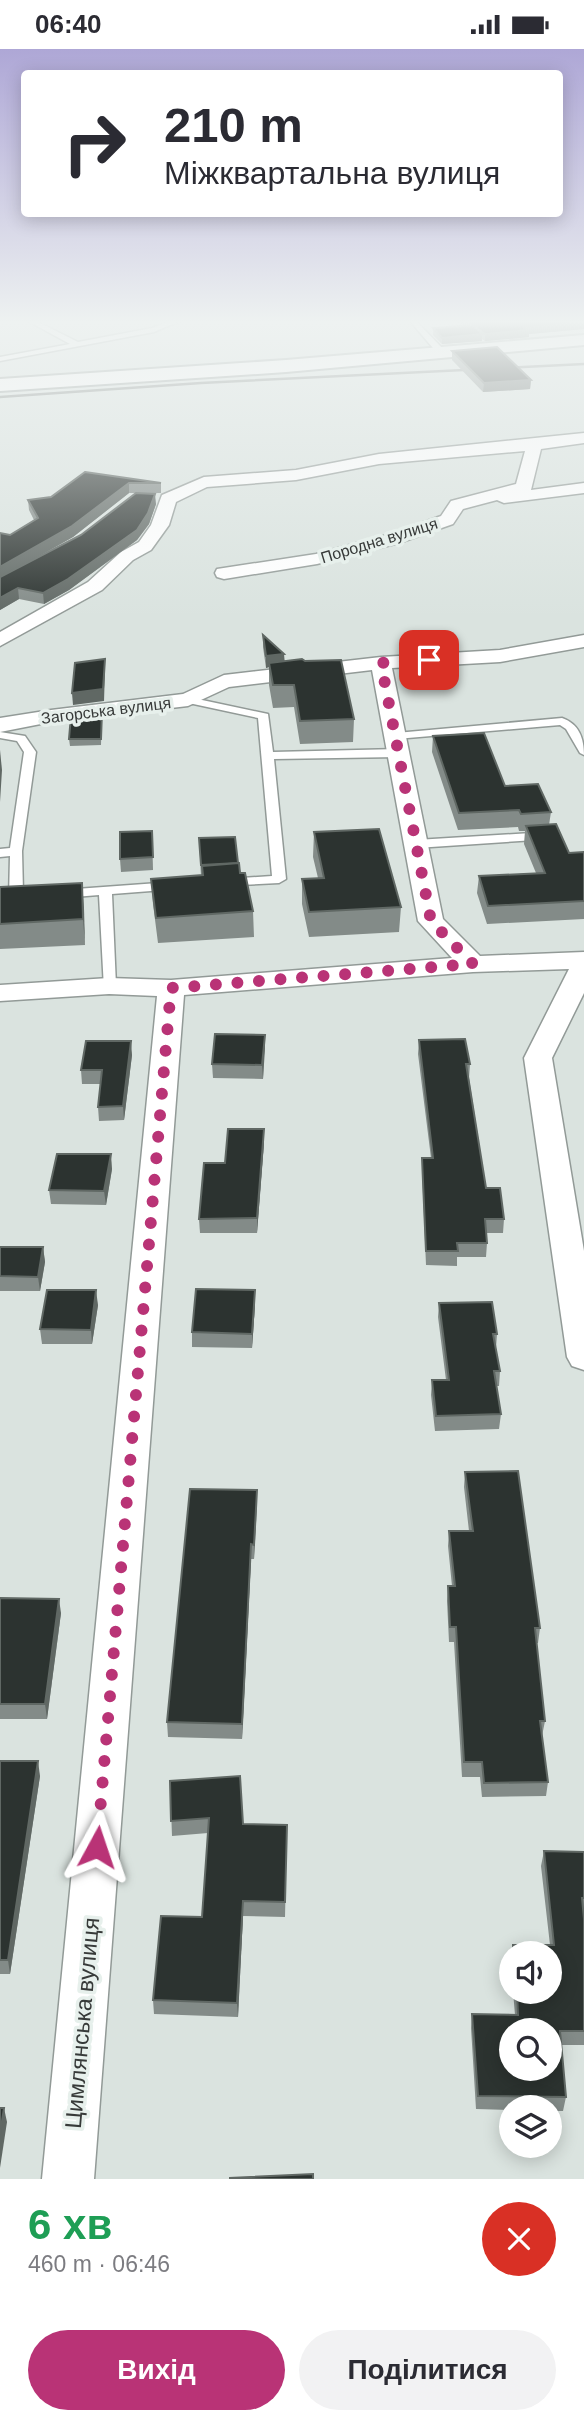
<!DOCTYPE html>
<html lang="uk">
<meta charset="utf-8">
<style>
:root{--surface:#fff;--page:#f2f2f3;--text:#2b2b33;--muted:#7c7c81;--accent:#b93376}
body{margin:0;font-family:Helvetica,sans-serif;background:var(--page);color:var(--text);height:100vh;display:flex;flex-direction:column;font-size:26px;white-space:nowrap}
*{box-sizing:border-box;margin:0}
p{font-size:23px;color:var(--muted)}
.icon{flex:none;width:38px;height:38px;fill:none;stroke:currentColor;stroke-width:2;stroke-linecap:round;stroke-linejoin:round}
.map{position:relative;height:2130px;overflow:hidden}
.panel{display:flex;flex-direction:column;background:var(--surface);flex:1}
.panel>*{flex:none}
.guide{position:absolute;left:21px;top:21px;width:542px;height:147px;border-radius:7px;box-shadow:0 4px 18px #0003;background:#fff;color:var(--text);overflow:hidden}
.tools{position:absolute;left:499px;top:1892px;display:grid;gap:14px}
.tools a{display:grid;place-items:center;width:63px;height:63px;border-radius:50%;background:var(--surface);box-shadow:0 4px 18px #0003;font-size:35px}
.pin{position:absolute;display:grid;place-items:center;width:60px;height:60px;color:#fff;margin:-30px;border-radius:14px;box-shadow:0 4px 10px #0006}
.me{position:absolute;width:77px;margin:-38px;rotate:5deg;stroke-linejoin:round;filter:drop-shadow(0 0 5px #0008)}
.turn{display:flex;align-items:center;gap:24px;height:147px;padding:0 28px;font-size:32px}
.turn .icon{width:91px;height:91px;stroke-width:2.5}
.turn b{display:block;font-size:49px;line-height:60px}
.round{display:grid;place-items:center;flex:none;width:74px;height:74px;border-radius:37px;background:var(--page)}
.overview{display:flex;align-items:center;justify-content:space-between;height:119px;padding:0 28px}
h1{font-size:42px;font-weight:700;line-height:52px;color:#1e9e55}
.primary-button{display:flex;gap:14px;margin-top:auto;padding:14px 28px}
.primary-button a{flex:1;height:80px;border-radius:42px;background:var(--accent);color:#fff;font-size:28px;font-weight:700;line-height:80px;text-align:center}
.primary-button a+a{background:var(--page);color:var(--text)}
.status{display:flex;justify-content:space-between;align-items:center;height:49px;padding:0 35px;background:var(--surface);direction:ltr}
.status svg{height:19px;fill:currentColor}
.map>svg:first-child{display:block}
</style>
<div class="status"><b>06:40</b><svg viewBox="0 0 49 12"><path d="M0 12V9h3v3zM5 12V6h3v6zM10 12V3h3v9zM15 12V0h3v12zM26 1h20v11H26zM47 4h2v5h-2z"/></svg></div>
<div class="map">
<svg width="584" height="2130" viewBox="0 0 584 2130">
<rect width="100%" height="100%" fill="#dae3df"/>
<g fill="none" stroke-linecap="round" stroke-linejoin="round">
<defs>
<g id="service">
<polygon points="26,271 34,271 78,293 152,279 173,271 182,271 154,283 0,312 0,308 70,295"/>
<polygon points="409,271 415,271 445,302 445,306 439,306"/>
<polygon points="188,648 268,665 273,703 399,700 405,704 399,708 274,710 286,830 279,834 221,837 221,831 226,830 272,827 258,669 184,653 182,651"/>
<path d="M562 669C579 675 584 689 584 706L580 704 566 680 560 676 396 690 390 687 396 684Z"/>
<path d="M0 683 25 687 36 703 22 802 23 844 31 845 33 848C28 854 14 855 9 849L10 807 0 808V800L10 799 24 703 17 692 0 689Z"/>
<polygon points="547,783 553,787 551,790 416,799 410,795 416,791"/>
<polygon points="172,833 179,837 177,840 112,845 116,937 114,940 104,940 99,846 62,849 55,845 62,841"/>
</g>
<g id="minor">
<polygon points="584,384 584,394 541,400 531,441 584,434 584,444 504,454 497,451 463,460 453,475 399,494 317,515 224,530 217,528 215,524 217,520 316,505 387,486 441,467 451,452 516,435 525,402 379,415 296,431 207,438 176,453 169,476 151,501 133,511 102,541 0,597 0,583 88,533 121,503 139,493 151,476 162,446 204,428 296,421 379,405"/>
<polygon points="584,586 584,598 500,613 392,619 443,870 480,907 584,903 584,944 552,1009 584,1202 584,1321 572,1317 567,1308 524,1009 569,920 473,923 184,946 94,2130 42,2130 157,947 109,945 0,952 0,936 109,929 171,931 452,909 418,872 372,621 229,638 188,657 51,673 0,683 0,669 51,661 183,645 224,626 381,608 500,601"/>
</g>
<polygon id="tertiary" points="584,286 584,296 286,323 0,342 0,330 286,311"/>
</defs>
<use href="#service" stroke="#929a97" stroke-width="3"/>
<use href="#minor" stroke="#929a97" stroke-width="3"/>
<use href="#tertiary" stroke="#929a97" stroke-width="4"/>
<use href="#service" fill="#fff" fill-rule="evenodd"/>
<use href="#minor" fill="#fff" fill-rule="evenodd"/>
<use href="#tertiary" fill="#fff" fill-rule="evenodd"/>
<polyline stroke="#7d8380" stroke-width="2.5" points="0,348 201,334 584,315"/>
</g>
<g fill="#838b88" fill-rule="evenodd">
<polygon points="455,271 584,271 584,280 529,285 529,288 485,292 482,290 482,292 442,295 433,286 433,279 464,277"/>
<polygon points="452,302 531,331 530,340 483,343 452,311"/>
<path d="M85 423 161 434V444H140L156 455 149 475 137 491 69 541 44 555 19 550 0 561V484L10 486 34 471 29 461 28 451 51 448ZM129 444H136L81 486 20 518 73 488Z"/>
<polygon points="263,586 285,612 354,670 353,693 300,695 294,658 273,659 269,636 269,618 266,619 263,598"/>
<polygon points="102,663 101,696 70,697 69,690"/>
<polygon points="433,687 505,737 551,763 549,776 569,804 584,803 584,870 487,875 477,844 479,827 536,824 524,795 525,782 519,782 518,778 458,781 432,703"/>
<polygon points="152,782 153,821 121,823 120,810"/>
<polygon points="314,783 401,858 399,883 309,888 302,855 302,830 318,829 313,808"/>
<polygon points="199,789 238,814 253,862 254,888 158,894 153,855 151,830 201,827"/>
<polygon points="82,834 85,896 0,900 0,838"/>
<polygon points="265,986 263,1030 213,1029 212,1015"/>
<polygon points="419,991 470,1015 469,1029 486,1139 504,1170 503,1184 486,1184 487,1194 486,1208 457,1208 457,1217 426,1216 422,1123 422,1109 431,1109 418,1005"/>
<polygon points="132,1006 124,1071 99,1072 98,1058 101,1035 82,1035 81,1021"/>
<polygon points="264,1094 257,1184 200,1184 199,1170 225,1114"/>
<polygon points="112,1120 106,1156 51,1155 49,1141"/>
<polygon points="0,1198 43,1198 45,1213 40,1242 0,1242"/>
<polygon points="255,1241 255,1256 252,1299 192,1298 192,1283"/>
<polygon points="439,1254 497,1285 496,1299 500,1322 499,1337 496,1337 501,1365 499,1380 435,1382 431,1346 432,1331 446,1331 438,1268"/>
<polygon points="98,1256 92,1295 42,1295 40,1280"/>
<polygon points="465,1423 540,1579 538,1594 536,1594 545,1672 542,1687 548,1733 546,1747 482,1748 480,1728 462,1728 454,1593 449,1593 447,1552 448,1537 452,1537 448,1497 449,1482 469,1482 464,1438"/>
<polygon points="257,1441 254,1510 251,1510 242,1690 168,1688 167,1673"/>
<polygon points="0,1549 61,1564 47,1670 0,1670"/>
<polygon points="0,1712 40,1727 10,1925 0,1925"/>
<polygon points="170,1732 243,1775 287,1776 285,1868 243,1867 238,1968 154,1965 153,1951 202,1868 208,1784 172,1787"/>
<polygon points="544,1802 584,1803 584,1996 561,1996 566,2048 563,2062 550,2062 550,2058 511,2058 511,2061 476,2060 471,1979 472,1965 515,1966 513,1942 550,1942 550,1904 512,1904 513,1896 550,1896 541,1817"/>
</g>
<g fill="#606864">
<polygon points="584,273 584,280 529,285 529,288 485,292 485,285 525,279"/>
<polygon points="482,285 482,292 442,295 442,289"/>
<polygon points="531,331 530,340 483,343 484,334"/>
<polygon points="129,434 129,444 73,488 0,529 0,518"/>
<polygon points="155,445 156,455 149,475 137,491 69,541 44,555 43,544"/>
<polygon points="18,539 19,550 0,561 0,549"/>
<polygon points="284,605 285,616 269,614 269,618 266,619 266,607"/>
<polygon points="105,610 105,622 104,652 73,656 72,644"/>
<polygon points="0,701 2,721 0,753"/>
<polygon points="82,834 84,859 85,896 83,870"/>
<polygon points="265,986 265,999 263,1030 262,1016"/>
<polygon points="131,992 132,1006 124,1071 123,1057"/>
<polygon points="264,1080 264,1094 257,1184 257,1169"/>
<polygon points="111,1105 112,1120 106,1156 104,1142"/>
<polygon points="43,1198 45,1213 40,1242 38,1228"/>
<polygon points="96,1241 98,1256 92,1295 91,1281"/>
<polygon points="255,1241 255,1256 252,1299 252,1285"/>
<polygon points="257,1441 257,1456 254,1510 254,1496"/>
<polygon points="251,1495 251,1510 242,1690 242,1675"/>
<polygon points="59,1550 61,1564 47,1670 45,1655"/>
<polygon points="38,1712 40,1727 10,1925 8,1911"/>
<polygon points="243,1852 243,1867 238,1968 237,1954"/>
<polygon points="4,2059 7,2073 0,2119 0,2085"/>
</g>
<g fill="#2c3330" stroke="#606864" stroke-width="2" fill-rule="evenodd">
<polygon points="464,271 584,271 584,273 525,279 529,281 485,285 475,278 482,285 442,289 433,279 472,276"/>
<polygon points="497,298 531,331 484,334 452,302"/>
<polygon points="85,423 161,434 129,434 72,477 0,518 0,484 10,486 38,469 28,451 51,448"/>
<polygon points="136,444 155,445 148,464 137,481 68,530 43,544 18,539 0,549 0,528 81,486"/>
<polygon points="263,586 284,605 266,607"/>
<polygon points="105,610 103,640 72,644 75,614"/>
<polygon points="302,610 305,612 341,611 354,670 300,672 294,636 273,636 269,614"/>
<polygon points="102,663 101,690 69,690 71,667"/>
<polygon points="484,684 505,737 538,735 551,763 521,765 519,761 459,764 433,687"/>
<polygon points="556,775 569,804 584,803 584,852 488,857 479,827 545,824 526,777"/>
<polygon points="379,780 401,858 309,863 302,830 324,829 314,783"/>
<polygon points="152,782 153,808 120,810 120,783"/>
<polygon points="235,788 238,814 201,816 199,789"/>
<polygon points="239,814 240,824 245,824 253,862 156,869 151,830 203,826 202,817"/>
<polygon points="82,834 83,870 0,875 0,838"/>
<polygon points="215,985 265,986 262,1016 212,1015"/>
<polygon points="465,990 470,1015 466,1015 486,1139 500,1139 504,1170 485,1170 487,1194 457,1194 458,1202 426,1202 422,1109 433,1109 419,991"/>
<polygon points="86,992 131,992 123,1057 98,1058 102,1021 81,1021"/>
<polygon points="228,1080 264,1080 257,1169 199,1170 204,1114 225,1114"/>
<polygon points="57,1105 111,1105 104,1142 49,1141"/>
<polygon points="0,1198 43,1198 38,1228 0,1227"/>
<polygon points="196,1240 255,1241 252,1285 192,1283"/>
<polygon points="47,1241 96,1241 91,1281 40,1280"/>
<polygon points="492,1253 497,1285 493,1285 500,1322 494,1322 501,1365 436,1367 432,1331 449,1331 439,1254"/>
<polygon points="518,1422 540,1579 535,1579 545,1672 540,1672 548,1733 484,1734 482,1713 464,1713 456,1578 450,1578 448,1537 455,1537 449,1482 473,1482 465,1423"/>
<polygon points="190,1440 257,1441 254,1496 251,1495 242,1675 167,1673"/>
<polygon points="0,1549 59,1550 45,1655 0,1655"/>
<polygon points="0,1712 38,1712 8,1911 0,1911"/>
<polygon points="240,1727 243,1775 287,1776 285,1853 243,1852 237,1954 153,1951 161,1867 202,1868 209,1769 171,1772 170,1732"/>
<path d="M544 1802 584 1803V1849H582L584 1870V1982H560L566 2048 478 2047 472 1965 518 1966 517 1942H550V1904H513V1896H554ZM511 1981H550V2020H511Z"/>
<polygon points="0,2059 4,2059 0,2085"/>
<polygon points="313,2125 313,2130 230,2130 230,2129"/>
</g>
<linearGradient id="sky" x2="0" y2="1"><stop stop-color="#aea7d6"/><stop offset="0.48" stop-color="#eef2f1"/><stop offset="1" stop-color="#eef2f1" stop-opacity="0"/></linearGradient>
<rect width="584" height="569" fill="url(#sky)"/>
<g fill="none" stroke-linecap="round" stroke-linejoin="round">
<polyline stroke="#b93376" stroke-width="12" stroke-dasharray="0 21.6" points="97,1798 171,939 473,915 431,872 381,614 429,611"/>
</g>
<g text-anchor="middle" stroke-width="7" stroke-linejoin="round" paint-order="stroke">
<g font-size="16" fill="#373a39" stroke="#e7f0ec">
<text transform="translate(379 491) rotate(-17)" y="6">Породна вулиця</text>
<text transform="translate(106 661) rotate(-7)" y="6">Загорська вулиця</text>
</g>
<g font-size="23" fill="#373a39" stroke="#e7f0ec">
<text transform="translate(82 1974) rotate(-85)" y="8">Цимлянська вулиця</text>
</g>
</g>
</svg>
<div class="tools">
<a><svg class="icon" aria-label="sound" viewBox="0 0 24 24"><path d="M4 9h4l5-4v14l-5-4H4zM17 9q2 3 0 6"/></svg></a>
<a><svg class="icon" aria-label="search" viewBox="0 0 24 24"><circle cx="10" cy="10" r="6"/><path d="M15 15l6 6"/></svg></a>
<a><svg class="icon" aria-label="layers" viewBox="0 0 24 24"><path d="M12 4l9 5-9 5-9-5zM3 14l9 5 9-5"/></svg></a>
</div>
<div class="pin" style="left:429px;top:611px;background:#d93025"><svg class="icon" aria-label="arrive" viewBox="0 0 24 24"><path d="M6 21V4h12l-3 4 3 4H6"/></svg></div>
<svg class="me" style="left:97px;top:1798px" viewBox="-20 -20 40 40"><path d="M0-17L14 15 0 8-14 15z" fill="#b93376" stroke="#fff" stroke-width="4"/></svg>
<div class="guide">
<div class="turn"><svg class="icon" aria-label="right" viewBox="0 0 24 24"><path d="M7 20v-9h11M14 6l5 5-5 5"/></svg><div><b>210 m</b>Міжквартальна вулиця</div></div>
</div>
</div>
<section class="panel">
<div class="overview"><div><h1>6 хв</h1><p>460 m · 06:46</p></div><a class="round" style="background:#d93025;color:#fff"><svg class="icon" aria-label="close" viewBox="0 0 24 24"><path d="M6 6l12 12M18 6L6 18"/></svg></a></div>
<div class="primary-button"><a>Вихід</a><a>Поділитися</a></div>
</section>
